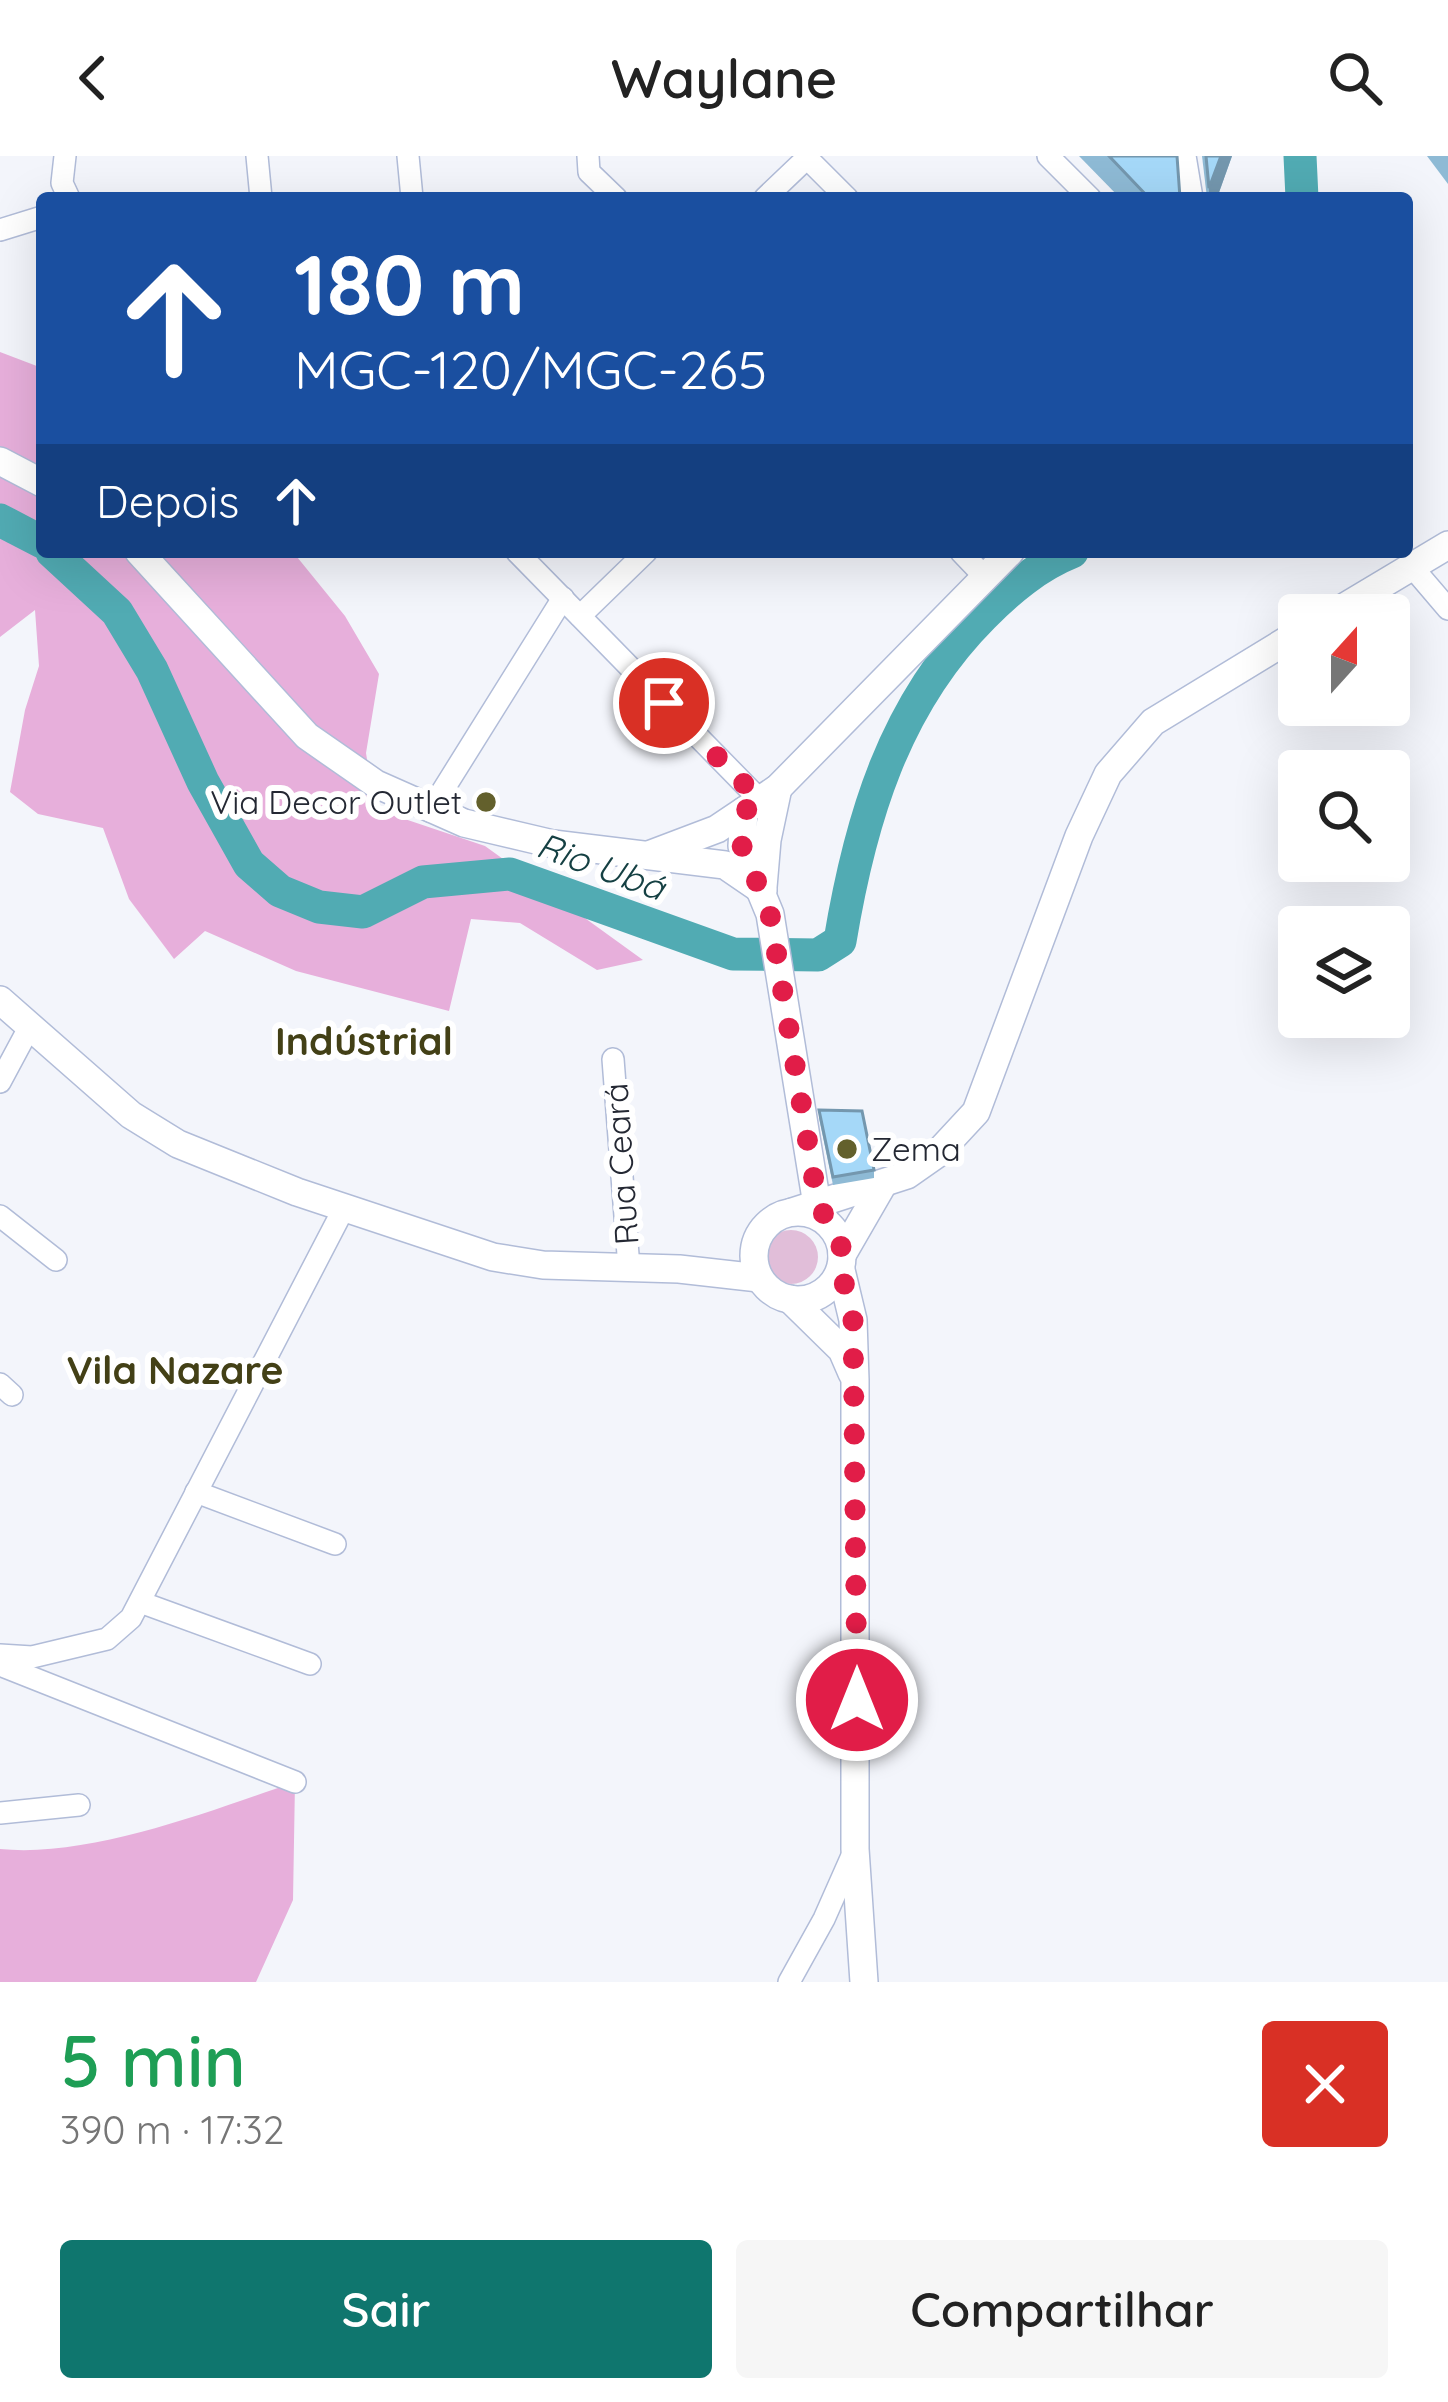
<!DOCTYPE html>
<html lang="pt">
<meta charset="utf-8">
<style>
:root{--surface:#fff;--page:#f6f6f6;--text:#222;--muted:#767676;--accent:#0f766e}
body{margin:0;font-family:Quicksand,sans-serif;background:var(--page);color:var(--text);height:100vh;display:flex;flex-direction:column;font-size:45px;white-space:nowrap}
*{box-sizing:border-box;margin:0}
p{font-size:39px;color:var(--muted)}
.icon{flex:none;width:66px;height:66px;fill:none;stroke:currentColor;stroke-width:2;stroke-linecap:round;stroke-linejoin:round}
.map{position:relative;height:1826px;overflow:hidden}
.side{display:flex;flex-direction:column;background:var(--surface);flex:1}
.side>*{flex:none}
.banner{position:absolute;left:36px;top:36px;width:1377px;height:366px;border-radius:12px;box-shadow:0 12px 48px #0002;background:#1a4fa0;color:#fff;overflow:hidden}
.needle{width:78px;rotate:21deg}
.tools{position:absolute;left:1278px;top:438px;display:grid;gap:24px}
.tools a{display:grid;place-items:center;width:132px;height:132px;border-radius:12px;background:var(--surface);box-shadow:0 12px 48px #0002;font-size:60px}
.pin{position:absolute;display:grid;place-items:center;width:102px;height:102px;color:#fff;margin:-51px;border:6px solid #fff;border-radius:50%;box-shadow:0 3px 12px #0007}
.me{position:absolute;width:132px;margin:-66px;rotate:0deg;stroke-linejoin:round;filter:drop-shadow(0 0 9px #0008)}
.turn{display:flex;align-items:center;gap:42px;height:252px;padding:0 60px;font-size:54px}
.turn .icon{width:156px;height:156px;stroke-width:2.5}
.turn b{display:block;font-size:84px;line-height:102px}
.then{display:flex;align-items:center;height:114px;padding:0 60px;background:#0003;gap:24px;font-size:45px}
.round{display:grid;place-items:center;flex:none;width:126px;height:126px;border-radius:12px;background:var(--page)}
.summary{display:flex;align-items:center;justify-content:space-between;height:204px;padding:0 60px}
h1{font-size:72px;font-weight:600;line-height:90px;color:#1e9e55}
.button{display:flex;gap:24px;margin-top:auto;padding:24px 60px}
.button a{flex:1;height:138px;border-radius:12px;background:var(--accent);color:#fff;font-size:48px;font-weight:600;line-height:138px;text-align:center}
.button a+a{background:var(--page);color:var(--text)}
header{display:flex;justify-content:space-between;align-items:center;height:156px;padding:0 60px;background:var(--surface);font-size:54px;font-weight:600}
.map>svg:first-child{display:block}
</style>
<header><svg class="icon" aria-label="back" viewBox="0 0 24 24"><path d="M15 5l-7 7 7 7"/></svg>Waylane<svg class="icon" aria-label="search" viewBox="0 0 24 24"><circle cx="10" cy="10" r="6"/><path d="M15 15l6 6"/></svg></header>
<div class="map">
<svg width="1448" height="1826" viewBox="0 0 1448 1826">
<rect width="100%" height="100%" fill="#f3f5fb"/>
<circle fill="#e1bed9" cx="791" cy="1101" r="27"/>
<g fill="#e7afdb">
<polygon points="0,196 42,212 42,396 293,396 345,460 379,518 366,597 375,653 485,690 643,804 597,814 520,767 471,763 449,855 296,815 205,775 174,803 129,743 103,672 38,658 10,636 25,554 39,510 35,454 0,481"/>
<path d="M295 1626 293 1744 256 1826H0V1693C90 1702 210 1655 295 1626Z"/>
</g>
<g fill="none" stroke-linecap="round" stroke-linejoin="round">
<g stroke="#51abb3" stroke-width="33">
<polyline points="1300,0 1302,42"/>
<polyline points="0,364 42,386"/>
<path d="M52 396 117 456 152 514 203 626 249 708 280 735 319 751 363 756 423 726 510 718 733 798 818 799 840 785C860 664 894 549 983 460 1009 434 1037 410 1072 396"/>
</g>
<defs>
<g id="street">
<polyline points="65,0 62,27 69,42"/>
<polyline points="257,0 261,42"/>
<polyline points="408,0 412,42"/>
<polyline points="588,0 589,16 616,42"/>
<polyline points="1048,0 1090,42"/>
<polyline points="807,2 847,42"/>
<polyline points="765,42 809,0"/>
<polyline points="0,74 42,61"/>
<polyline points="517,396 759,643"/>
<polyline points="961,396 983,419"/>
<polyline points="1413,412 1448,453"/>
<polyline points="580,460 646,396"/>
<polyline points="430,655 563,442"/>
<polyline points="613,903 629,1112"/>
<polyline points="0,926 30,870"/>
<polyline points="0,1060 56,1104"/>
<polyline points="0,1228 12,1239"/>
<polyline points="196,1336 335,1388"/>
<polyline points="140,1446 310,1508"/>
<polyline points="0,1499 32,1501 107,1483 131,1462 344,1052"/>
<polyline points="0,1509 295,1626"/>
<polyline points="0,1657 79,1649"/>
<polyline points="789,1826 824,1763 855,1693"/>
</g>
<g id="secondary">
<polyline points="1182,0 1189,42"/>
<polyline points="0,305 42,327"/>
<polyline points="139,396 307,580 376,628 464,667 553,688 725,709 763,735"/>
<polyline points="1331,459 1448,389"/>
<polyline points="744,655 742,690 770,758 817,1049 824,1062"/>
<polyline points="651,698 717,673 778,632 1010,396"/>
<polyline points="763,731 767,684 778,632"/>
<polyline points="0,844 131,959 178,988 297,1036 493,1101 543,1109 679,1113 759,1122"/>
<circle cx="798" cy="1100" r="44"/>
<polyline points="792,1056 907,1019 937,998 976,956 1079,680 1108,618 1153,566 1299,477"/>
<polyline points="842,1099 883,1028"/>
<polyline points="841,1114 853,1164 855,1224 855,1693 864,1826"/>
<polyline points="790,1143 842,1194 852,1217"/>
</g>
</defs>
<use href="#street" stroke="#b1bcd8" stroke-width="24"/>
<use href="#secondary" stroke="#b1bcd8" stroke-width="30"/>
<use href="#street" stroke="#fff" stroke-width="21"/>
<use href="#secondary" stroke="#fff" stroke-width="27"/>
</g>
<g fill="#8ebad5">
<polygon points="1079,0 1177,0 1180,42 1120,42"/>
<polygon points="1202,0 1232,0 1217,42 1207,42"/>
<polygon points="1427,0 1448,0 1448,28"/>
<polygon points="819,954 874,1014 874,1022 833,1029 819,962"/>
</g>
<polygon fill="#7497ae" points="1221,0 1232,0 1217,42 1209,42 1209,32"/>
<g fill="#a5d8f8" stroke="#7497ae" stroke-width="3">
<polygon points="1109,0 1177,0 1180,42 1149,42"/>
<polygon points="1206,0 1221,0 1209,32"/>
<polygon points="819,954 862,955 874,1014 833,1021"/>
</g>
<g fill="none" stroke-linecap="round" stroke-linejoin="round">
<polyline stroke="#e11d48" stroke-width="21" stroke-dasharray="0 37.8" points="664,547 759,643 745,655 742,690 770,758 818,1048 841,1088 841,1114 853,1164 857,1544"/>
</g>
<g fill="#63602c" stroke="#fff" stroke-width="4.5">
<circle cx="486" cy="646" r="12"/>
<circle cx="847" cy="993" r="12"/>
</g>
<g text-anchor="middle" stroke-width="12" stroke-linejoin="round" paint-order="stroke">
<g font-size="33" fill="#242833" stroke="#fff" text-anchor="end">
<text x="462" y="658">Via Decor Outlet</text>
<text x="871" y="1005" text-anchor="start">Zema</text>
</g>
<g font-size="33" fill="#242833" stroke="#fff">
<text transform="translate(621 1008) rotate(-94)" y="12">Rua Ceará</text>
</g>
<g font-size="36" font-style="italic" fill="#154043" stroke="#fff">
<text transform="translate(601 710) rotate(20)" y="13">Rio Ubá</text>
</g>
<g font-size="39" font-weight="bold" fill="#434016" stroke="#fff">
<text x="364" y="899">Indústrial</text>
<text x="175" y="1228">Vila Nazare</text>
</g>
</g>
</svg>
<div class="tools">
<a><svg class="needle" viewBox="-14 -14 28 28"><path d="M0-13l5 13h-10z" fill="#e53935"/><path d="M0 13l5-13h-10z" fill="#767676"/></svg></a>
<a><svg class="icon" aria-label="search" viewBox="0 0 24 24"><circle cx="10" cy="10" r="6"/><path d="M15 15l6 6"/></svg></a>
<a><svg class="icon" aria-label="layers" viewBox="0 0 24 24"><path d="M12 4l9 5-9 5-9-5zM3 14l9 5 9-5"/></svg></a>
</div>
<div class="pin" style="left:664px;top:547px;background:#d93025"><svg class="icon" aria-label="arrive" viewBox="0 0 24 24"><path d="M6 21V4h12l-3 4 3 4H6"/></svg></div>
<svg class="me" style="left:857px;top:1544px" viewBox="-20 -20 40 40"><circle r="17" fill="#e11d48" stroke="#fff" stroke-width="3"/><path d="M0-11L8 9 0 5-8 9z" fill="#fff"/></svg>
<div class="banner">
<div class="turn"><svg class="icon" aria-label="ahead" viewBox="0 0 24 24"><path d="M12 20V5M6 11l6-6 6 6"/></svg><div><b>180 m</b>MGC-120/MGC-265</div></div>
<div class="then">Depois<svg class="icon" aria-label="ahead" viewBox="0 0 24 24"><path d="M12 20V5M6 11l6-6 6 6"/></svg></div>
</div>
</div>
<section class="side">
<div class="summary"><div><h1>5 min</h1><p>390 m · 17:32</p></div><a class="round" style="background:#d93025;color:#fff"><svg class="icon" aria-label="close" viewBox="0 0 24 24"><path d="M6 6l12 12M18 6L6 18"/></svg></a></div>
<div class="button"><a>Sair</a><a>Compartilhar</a></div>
</section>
